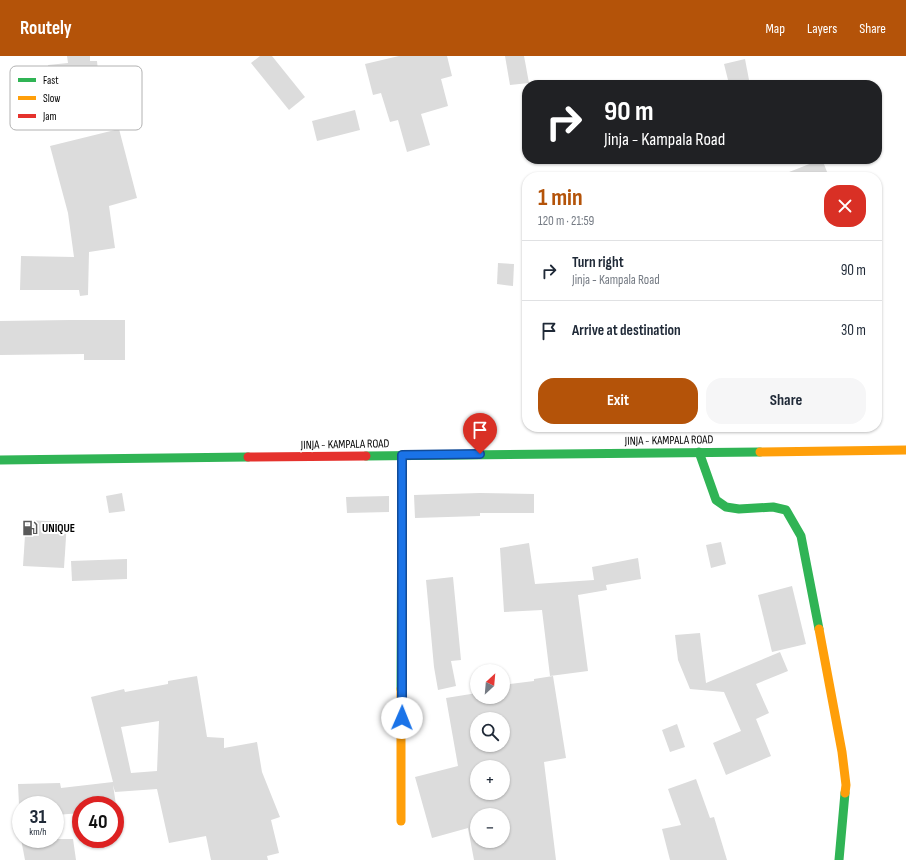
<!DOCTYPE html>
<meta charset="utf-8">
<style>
:root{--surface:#fff;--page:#f6f6f7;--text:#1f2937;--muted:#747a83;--line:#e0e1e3;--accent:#b45309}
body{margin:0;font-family:"Sofia Sans Condensed",sans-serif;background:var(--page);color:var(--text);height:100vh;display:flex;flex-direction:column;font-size:15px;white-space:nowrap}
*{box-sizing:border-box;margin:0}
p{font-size:13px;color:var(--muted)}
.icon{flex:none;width:22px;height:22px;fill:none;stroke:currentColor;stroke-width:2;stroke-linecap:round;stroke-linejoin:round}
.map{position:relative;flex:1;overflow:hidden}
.sheet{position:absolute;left:522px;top:116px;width:360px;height:260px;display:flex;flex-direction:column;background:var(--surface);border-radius:16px;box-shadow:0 1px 3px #0004}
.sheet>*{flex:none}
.top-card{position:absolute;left:522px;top:24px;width:360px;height:84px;border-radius:16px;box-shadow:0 1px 3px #0004;background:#202124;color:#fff;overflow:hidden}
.needle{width:26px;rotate:26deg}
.fabs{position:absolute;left:470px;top:608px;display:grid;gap:8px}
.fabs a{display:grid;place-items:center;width:40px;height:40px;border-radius:50%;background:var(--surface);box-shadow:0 1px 3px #0004;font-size:20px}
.speed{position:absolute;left:12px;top:740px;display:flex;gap:8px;font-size:20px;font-weight:700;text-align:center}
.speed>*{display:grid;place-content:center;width:52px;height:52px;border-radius:50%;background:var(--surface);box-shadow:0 1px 3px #0004;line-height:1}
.speed small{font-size:10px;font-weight:400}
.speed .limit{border:6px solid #d22;background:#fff;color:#111}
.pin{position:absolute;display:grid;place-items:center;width:34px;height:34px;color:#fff;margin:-41px -17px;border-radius:50% 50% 50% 0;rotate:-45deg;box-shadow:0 0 4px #0007}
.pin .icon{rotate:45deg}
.me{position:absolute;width:44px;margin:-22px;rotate:1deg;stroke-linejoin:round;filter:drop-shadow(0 0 3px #0008)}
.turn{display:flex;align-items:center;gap:14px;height:84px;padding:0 16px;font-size:18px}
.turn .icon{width:52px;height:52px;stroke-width:2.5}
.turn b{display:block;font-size:28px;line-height:34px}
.round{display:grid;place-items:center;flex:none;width:42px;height:42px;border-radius:16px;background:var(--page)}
.overview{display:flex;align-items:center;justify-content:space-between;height:68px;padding:0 16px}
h1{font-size:24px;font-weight:700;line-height:30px;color:var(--accent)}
.cta{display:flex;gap:8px;margin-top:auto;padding:8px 16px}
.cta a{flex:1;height:46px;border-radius:16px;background:var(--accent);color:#fff;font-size:16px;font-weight:700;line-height:46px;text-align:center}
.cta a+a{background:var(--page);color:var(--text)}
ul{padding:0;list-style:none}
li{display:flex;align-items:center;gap:12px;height:60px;padding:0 16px;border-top:1px solid var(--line)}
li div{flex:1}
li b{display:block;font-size:15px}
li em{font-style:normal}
header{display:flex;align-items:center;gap:24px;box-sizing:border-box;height:56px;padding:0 20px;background:var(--accent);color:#fff}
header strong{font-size:19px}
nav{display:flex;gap:22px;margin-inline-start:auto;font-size:14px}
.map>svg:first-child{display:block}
</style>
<header>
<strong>Routely</strong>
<nav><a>Map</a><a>Layers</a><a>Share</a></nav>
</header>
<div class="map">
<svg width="906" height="804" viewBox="0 0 906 804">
<rect width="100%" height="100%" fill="#fff"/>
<g fill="#dcdcdc" fill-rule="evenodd">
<polygon points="67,0 90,0 90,5 97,5 99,26 50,31 48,9 68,7"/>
<polygon points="260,0 272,0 305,41 289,54 251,7"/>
<polygon points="399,0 447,0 452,20 441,23 448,50 421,58 430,89 407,96 398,64 390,66 381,37 373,39 365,8"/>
<polygon points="505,0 524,0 529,27 510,29"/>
<polygon points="745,3 749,24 729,28 724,8"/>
<polygon points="355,54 360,74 317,85 312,65"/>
<polygon points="119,73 137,142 109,150 115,192 89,196 88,239 80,240 79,234 20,234 21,200 74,201 68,157 50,90"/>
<polygon points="822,103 829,121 780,121 779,120"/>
<polygon points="498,207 514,208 513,230 497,228"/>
<polygon points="70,264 125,264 125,304 84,304 84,298 0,299 0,265"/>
<polygon points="122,437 125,455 109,457 106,440"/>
<polygon points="480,437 534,438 534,457 480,457 480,460 415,462 414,439"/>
<polygon points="389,440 389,456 347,457 346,441"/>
<polygon points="26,464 67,466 64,512 23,510"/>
<polygon points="721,486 726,508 711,512 706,489"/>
<polygon points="529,487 535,528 594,524 592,511 638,502 641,523 606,529 607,534 578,539 588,615 550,620 542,554 504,556 500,492"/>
<polygon points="127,503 127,523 72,525 71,505"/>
<polygon points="453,521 461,604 451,605 456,630 438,634 434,611 426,524"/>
<polygon points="792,530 806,588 772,596 758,539"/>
<polygon points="700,577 706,627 780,596 788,615 756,628 769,657 756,663 771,700 726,719 713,687 741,675 724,636 690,633 678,604 675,579"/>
<path d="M197 620 207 681 224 682V692L257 686 262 716 280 761 271 764 279 797 267 800 268 804H211L206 780 169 787 157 733 115 736 113 729 116 749H81V757L56 759 55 749H19L18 728 60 727 61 732 113 726 91 641 124 633 125 636 168 628V625ZM159 665 157 715 131 717 121 671Z"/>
<path d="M553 620 566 702 544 706 556 804H474L468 772 432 782 415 721 458 710 446 642 477 637V641H503V629L534 625V623ZM477 663H503V689H477ZM477 711H503V737H477ZM477 759H503V785H477Z"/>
<polygon points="677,668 685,691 670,696 662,674"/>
<polygon points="696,723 710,762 714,761 727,804 670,804 662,773 681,769 668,733"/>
<polygon points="21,783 73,783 76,804 25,804"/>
</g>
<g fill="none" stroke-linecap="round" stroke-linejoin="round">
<g stroke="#30b455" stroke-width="9">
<polyline points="699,396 716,444 726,451 739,453 773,451 786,454 801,480 819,573"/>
<polyline points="366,400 760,396"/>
<polyline points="0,404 248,401"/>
<polyline points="401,633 402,399"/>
<polyline points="839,804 845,737"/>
</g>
<g stroke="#ff9f0a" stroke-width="9">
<polyline points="760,396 906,394"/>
<polyline points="819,573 842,696 846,729 845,737"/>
<polyline points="401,765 401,633"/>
</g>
<polyline stroke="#e5322d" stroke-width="9" points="248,401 366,400"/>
</g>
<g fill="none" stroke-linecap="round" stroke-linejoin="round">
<defs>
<polyline id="route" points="402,662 402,399 480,398"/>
</defs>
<use href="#route" stroke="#114b97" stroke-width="10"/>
<use href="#route" stroke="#1a73e8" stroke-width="7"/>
</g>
<defs>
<symbol id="fuel-bare" viewBox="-9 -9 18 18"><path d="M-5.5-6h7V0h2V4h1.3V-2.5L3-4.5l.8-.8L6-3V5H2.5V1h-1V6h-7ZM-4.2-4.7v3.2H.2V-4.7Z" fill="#595959" stroke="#fff" stroke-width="2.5" paint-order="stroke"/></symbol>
</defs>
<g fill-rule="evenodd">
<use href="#fuel-bare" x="19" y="461" width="22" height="22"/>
</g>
<g text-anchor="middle" stroke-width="4" stroke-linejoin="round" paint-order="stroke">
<g font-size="12" fill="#000" stroke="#fff">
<text transform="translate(669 384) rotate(-1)" y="4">JINJA - KAMPALA ROAD</text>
<text transform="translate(345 388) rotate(-1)" y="4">JINJA - KAMPALA ROAD</text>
</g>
<g font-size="12" font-weight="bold" fill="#000" stroke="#fff" text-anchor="start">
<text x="42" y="476">UNIQUE</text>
</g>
</g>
<rect x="10" y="10" width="132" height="64" rx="6" fill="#fff" stroke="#b2b2b2" stroke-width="1"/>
<rect x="18" y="22" width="18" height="4" fill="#30b455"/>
<rect x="18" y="40" width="18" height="4" fill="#ff9f0a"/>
<rect x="18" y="58" width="18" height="4" fill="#e5322d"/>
<g font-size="11" fill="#000">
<text x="43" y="28">Fast</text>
<text x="43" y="46">Slow</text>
<text x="43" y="64">Jam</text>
</g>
</svg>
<div class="fabs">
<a><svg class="needle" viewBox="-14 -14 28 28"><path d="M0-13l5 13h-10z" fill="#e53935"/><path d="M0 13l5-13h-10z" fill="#747a83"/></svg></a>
<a><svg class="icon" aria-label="search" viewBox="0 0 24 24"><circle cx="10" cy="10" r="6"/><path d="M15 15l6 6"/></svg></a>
<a>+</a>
<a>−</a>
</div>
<div class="speed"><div>31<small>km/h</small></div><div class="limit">40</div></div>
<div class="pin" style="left:480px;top:398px;background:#d93025"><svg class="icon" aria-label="arrive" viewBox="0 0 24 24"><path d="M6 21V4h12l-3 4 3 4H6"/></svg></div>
<svg class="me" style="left:402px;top:662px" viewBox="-20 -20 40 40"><circle r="19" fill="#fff"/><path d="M0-13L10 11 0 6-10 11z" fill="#1a73e8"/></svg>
<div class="top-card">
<div class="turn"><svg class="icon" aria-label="right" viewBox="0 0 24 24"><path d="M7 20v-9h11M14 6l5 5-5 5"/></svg><div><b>90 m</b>Jinja - Kampala Road</div></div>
</div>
<section class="sheet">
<div class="overview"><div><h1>1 min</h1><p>120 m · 21:59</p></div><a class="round" style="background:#d93025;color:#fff"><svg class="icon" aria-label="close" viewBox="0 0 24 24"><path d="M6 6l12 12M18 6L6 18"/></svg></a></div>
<ul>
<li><svg class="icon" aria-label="right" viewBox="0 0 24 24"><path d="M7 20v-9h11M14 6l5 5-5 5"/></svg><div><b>Turn right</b><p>Jinja - Kampala Road</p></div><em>90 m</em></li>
<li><svg class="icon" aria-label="arrive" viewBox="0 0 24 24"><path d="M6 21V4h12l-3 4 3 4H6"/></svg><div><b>Arrive at destination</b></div><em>30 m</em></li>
</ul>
<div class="cta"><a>Exit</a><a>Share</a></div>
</section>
</div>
